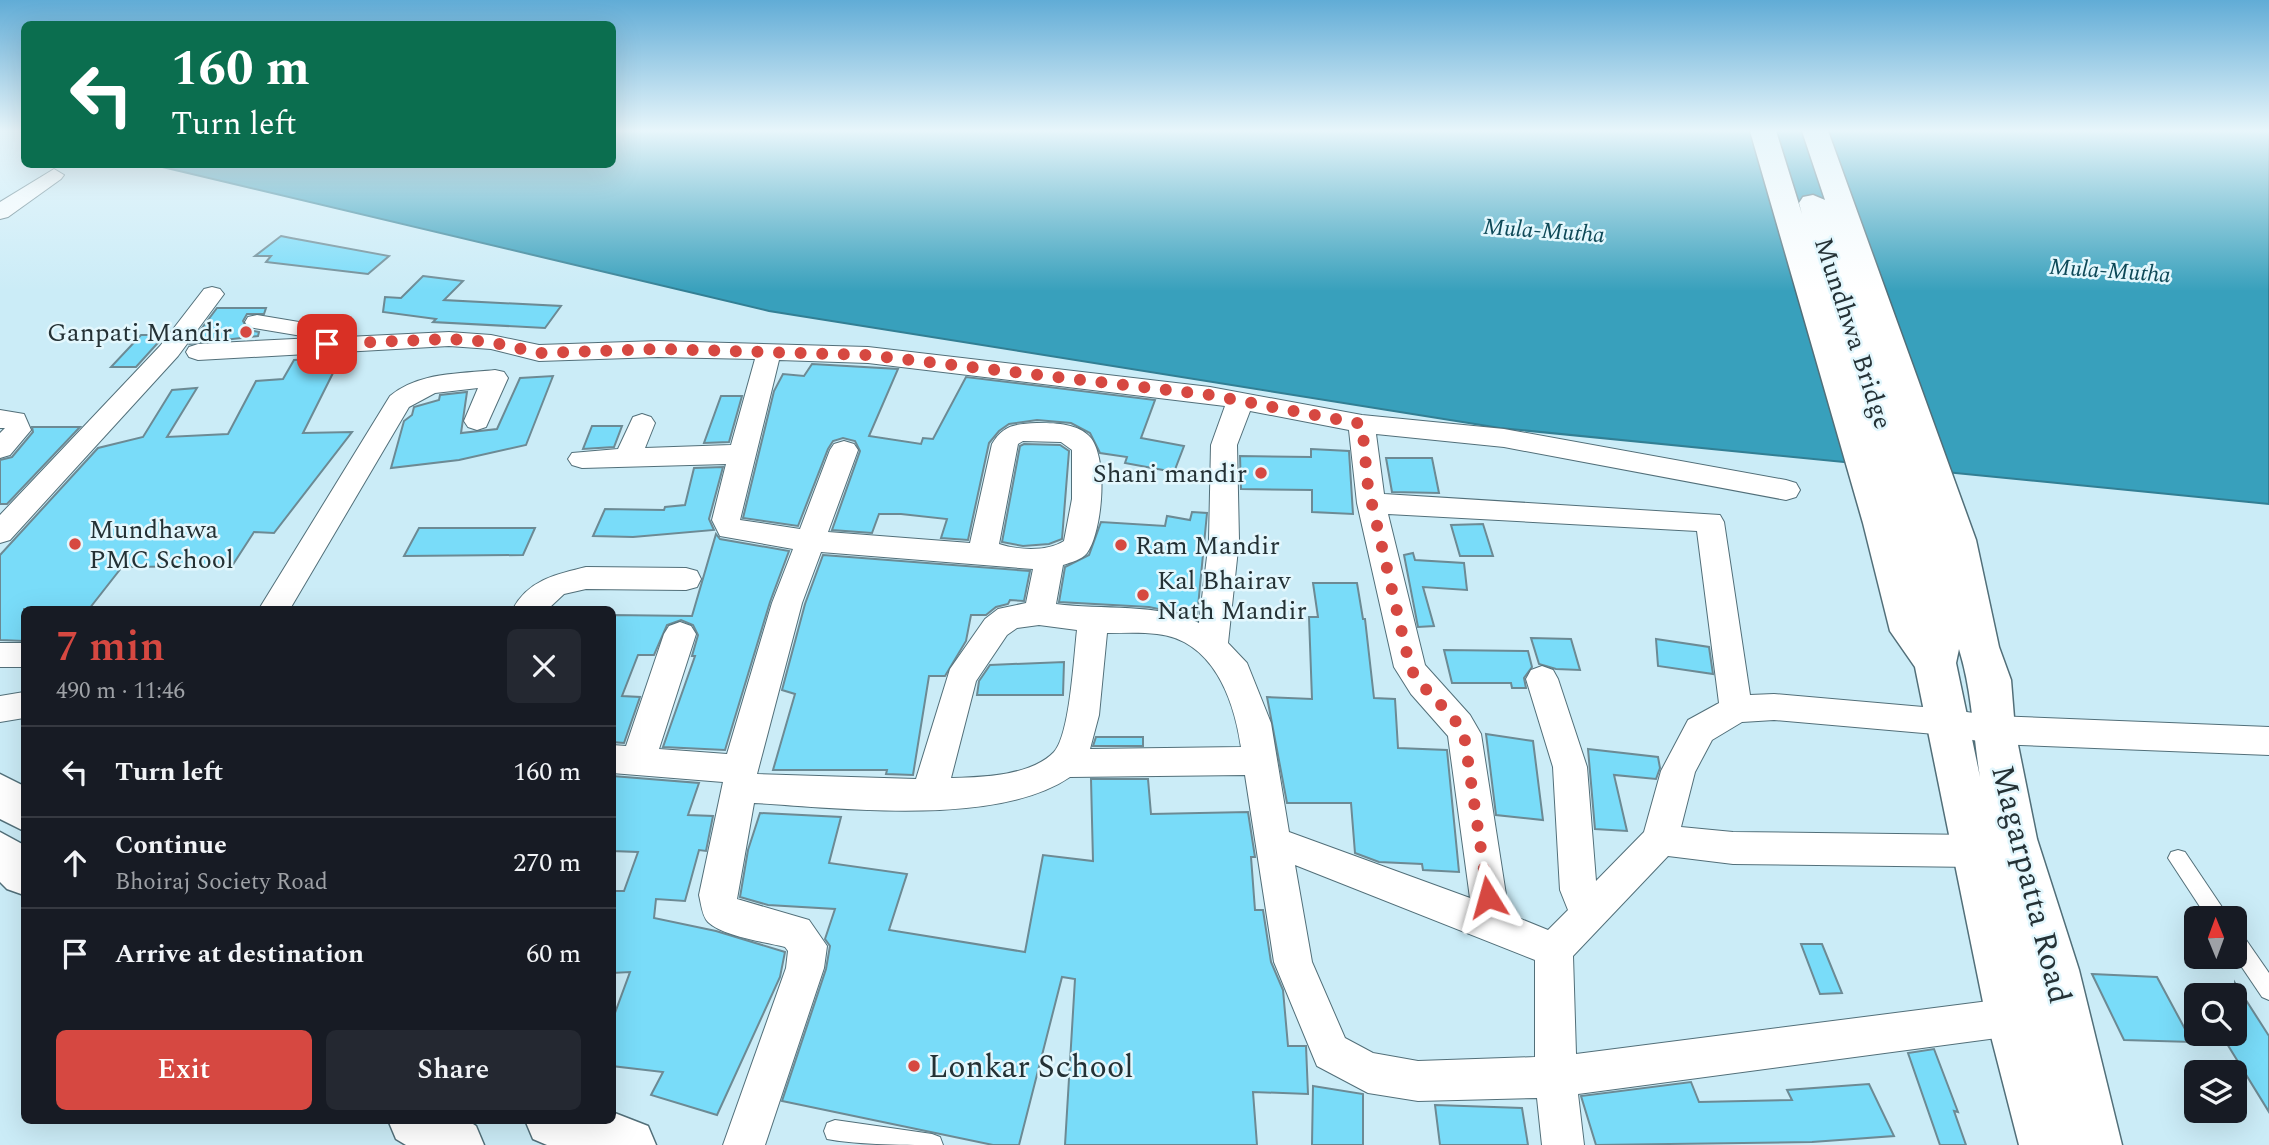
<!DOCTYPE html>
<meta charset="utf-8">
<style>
:root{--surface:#171b24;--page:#242831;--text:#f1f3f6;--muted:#9ea1a6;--line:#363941;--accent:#d64841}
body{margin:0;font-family:Spectral,serif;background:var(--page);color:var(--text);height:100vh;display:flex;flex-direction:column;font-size:26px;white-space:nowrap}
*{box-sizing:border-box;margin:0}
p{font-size:23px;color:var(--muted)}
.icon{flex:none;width:38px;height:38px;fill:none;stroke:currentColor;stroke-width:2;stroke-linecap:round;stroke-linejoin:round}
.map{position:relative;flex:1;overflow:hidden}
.panel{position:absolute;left:21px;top:606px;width:595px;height:518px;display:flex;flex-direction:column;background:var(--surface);border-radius:10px;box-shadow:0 7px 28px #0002}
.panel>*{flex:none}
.banner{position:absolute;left:21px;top:21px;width:595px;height:147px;border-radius:10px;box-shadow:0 7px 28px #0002;background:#0b6e4f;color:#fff;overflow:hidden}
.needle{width:46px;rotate:359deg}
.controls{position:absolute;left:2184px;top:906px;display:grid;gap:14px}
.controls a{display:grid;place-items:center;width:63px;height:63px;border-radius:10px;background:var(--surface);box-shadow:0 7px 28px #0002;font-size:35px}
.pin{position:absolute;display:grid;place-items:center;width:60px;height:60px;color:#fff;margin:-30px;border-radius:14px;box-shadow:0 4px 10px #0006}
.me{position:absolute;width:77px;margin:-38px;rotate:352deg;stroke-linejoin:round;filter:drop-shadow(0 0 5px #0008)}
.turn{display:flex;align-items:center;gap:24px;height:147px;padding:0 35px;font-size:32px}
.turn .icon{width:91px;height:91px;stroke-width:2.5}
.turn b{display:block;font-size:49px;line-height:60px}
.round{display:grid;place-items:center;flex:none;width:74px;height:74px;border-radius:10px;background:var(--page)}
.headline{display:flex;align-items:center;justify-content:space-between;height:119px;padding:0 35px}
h1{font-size:42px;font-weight:600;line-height:52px;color:var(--accent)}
.primary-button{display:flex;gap:14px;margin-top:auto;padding:14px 35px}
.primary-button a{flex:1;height:80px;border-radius:10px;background:var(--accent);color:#fff;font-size:28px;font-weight:600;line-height:80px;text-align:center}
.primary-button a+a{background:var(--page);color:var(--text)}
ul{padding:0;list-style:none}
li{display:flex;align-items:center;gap:21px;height:91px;padding:0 35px;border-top:2px solid var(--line)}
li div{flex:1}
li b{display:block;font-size:26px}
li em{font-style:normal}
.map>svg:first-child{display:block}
</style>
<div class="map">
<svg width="2269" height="1145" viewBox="0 0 2269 1145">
<rect width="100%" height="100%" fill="#cbecf7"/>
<polygon fill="#38a0bc" stroke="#327f94" stroke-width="2" points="613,131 2269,131 2269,504 1500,428 769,311 154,165 612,164"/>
<g fill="#79dcf9" stroke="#6c8a94" stroke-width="2">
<polygon points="281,236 291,238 389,256 368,274 266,262 271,256 255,256"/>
<polygon points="423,276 463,281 444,300 561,306 545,328 433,322 436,319 383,312 385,297 401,298"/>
<polygon points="217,308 266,308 264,314 247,314 243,321 248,330 259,332 258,336 190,344"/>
<polygon points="141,335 165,335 136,367 111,367"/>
<polygon points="341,357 303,433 352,432 274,533 254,532 232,566 122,567 89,609 24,609 24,641 0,640 0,555 98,448 143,437 172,390 197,388 167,437 228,434 256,381 283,379 294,360"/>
<polygon points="812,364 898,369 869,436 921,444 923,438 933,439 966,377 1155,400 1141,438 1184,446 1174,472 1125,463 1127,457 1100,453 1090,433 1071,423 1037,420 1009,424 999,431 989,443 968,540 941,538 947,519 901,514 879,514 872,533 832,530 860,451 855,441 843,438 833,441 828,449 798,526 743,518 774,391 783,374 804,376"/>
<polygon points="553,376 526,445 459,460 391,468 404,421 412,415 414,407 439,400 440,395 467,392 461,433 497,429 520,378"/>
<polygon points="721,396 742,396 729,442 704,443"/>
<polygon points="592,426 622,426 614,447 583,449"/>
<polygon points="32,427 80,427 7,504 0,504 0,460 12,457 33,432"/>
<polygon points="1024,444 1060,445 1069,451 1062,539 1049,544 1023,546 1002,542 1020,446"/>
<polygon points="1311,449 1349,451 1353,514 1312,512 1312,490 1241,489 1240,456 1311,457"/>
<polygon points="1386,458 1432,458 1439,493 1392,492"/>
<polygon points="723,467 709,519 714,530 633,537 593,536 605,509 664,510 665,507 685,505 694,468"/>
<polygon points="1192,512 1207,513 1197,617 1149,607 1059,602 1065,567 1089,555 1101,522 1165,526 1167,516 1190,520"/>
<polygon points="1483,524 1493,556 1460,556 1451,525"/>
<polygon points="419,528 535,528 523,555 404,556"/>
<polygon points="716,534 720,539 789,551 770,602 725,750 663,747 695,656 692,656 698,635 693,625 681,620 667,625 654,655 638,655 622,696 640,697 624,743 612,742 612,615 692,616"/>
<polygon points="1413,553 1415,560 1464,563 1467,590 1423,587 1434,626 1418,627 1404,555"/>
<polygon points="823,555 1030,571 1024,601 1010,600 1008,604 996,607 986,615 971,615 966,641 945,676 929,676 913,775 886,774 887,770 773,770 795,694 782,690 805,604"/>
<polygon points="1313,583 1357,583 1363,619 1365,619 1374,698 1395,699 1398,748 1447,750 1459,872 1423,870 1422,864 1379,862 1355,853 1351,803 1287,803 1267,697 1312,699 1309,617 1318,617"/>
<polygon points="1531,638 1571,639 1580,670 1556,669 1539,664"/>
<polygon points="1656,639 1709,647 1713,674 1658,666"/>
<polygon points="1444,650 1528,651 1532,667 1524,678 1526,688 1512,688 1511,683 1452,683"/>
<polygon points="1064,662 1063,695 977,695 979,681 990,665"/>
<polygon points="1486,734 1533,741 1543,820 1496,815"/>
<polygon points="1096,737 1143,737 1143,746 1093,746"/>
<polygon points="1588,749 1658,757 1660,768 1656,779 1614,775 1627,831 1595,829"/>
<polygon points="612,776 699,783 688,815 713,816 706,851 699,850 685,901 656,899 654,918 716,931 785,952 780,977 717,1115 651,1095 663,1072 612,1066 612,1021 630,972 612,973 612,891 624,891 638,852 612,851"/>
<polygon points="1091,779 1148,779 1151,814 1248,812 1255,857 1251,857 1255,910 1263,910 1271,962 1283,990 1288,1046 1306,1046 1308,1094 1253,1092 1257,1145 1065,1145 1075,979 1062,977 1019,1145 993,1145 782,1101 826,969 830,946 825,939 835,909 768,905 740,897 748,850 760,813 841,817 829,863 907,874 889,930 1025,952 1043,855 1093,861"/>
<polygon points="1801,944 1822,944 1842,993 1820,994"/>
<polygon points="2092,974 2157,977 2192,1042 2124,1040"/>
<polygon points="2235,983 2269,1036 2269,1112 2221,1034 2235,1034"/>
<polygon points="1934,1049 1958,1112 1954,1111 1966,1145 1940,1145 1908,1053"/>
<polygon points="1691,1082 1699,1102 1792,1100 1787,1090 1869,1084 1894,1136 1812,1142 1596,1145 1581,1096"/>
<polygon points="1313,1086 1363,1094 1363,1145 1312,1145"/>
<polygon points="1435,1105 1522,1108 1528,1145 1440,1145"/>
</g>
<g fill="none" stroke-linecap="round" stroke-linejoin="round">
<defs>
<g id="lane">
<polygon points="2178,850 2185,852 2230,919 2208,919 2168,858 2171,852"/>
<polygon points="2235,932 2242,934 2269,973 2269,1000 2262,997 2235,957"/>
<path d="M835 1120 932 1134 940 1137 943 1145C909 1145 858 1145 827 1139L824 1131 827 1123Z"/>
</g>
<g id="street">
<polygon points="54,169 64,175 61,179 8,217 0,219 0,202"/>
<polygon points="212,287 220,289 224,294 178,356 10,540 0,543 0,515 160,346 204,289"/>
<path d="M257 315 329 327 332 332 326 338 449 332 491 335 539 345 658 341 868 347 1210 387 1362 415 1504 429 1786 480 1796 483 1800 490 1796 497 1786 500 1504 447 1376 434 1384 494 1720 515 1724 522 1750 695 1774 694 1946 709 1994 716 2269 727V755L1994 744 1946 735 1774 720 1742 722 1712 740 1695 772 1681 827 1733 832 1975 835 1988 840 1993 851 1988 862 1975 867 1733 864 1668 856 1573 956 1576 1054 2012 998 2026 1003 2032 1017 2026 1031 2012 1036 1578 1094 1584 1145H1542L1537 1098 1418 1101 1368 1093 1317 1066 1274 962 1245 775 1070 777C997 827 841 808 754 803L737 899 809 920 827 946 824 968 765 1145H723L786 968 788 951 785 947C765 942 722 936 708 922 702 916 701 903 699 895L723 782 612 773V745L626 746 664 634 669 626 680 622 691 626 696 634 659 749 727 754 772 603 793 549 720 536 712 520 726 464 582 468 572 465 568 459 572 453 618 449 633 417 642 414 651 417 655 423 645 448 731 445 755 359 658 357 539 361 491 349 449 346 198 360 189 357 186 352 189 347 198 344 314 338 248 327 245 322 248 317ZM779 360 868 363 1225 406 1211 445 1209 540 1199 623C1161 603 1100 610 1056 604L1063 565C1072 562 1081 560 1087 553 1103 531 1109 453 1088 435 1075 423 1053 423 1037 423 1015 424 1003 425 992 444L970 543 828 532 858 450 854 444 844 441 834 444 830 450 800 529 740 520ZM1250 411 1349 430 1357 503 1394 667 1411 694 1448 736 1470 898 1289 832 1271 723 1247 663 1228 643 1239 540 1237 445ZM1023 441 1061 442 1072 450V499L1064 541C1047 552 1017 550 999 544L1018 444ZM1388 514 1697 531 1719 703 1688 720 1661 771 1644 832 1596 881 1587 767 1558 679 1553 670 1542 666 1531 670 1526 679 1553 767 1560 890 1568 910 1548 930 1509 914 1481 734 1470 715 1425 665ZM821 552 1033 569 1026 603 998 609 985 619 950 669 916 779 757 774 802 603ZM1039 625 1077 630C1074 655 1070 735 1054 752 1031 776 982 777 951 778L976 681 1007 635 1017 628ZM1107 633C1124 633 1141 632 1157 634 1213 640 1234 699 1241 747L1090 749 1099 715ZM1295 865 1535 960V1057L1418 1061 1373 1053 1345 1038 1312 962Z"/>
<path d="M495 370 504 372 508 378 486 427 477 430 468 427 464 421 478 388 435 393 409 407 290 609H259L390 396C419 372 459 374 495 370Z"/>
<polygon points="0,410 24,414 31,430 10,455 0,458 0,433 5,428 0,428"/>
<path d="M586 567 686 568 697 571 701 579 697 587 686 590 586 589 564 594 548 609H513C528 580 557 574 586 567Z"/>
<rect x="0" y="643" width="24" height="24"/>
<polygon points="24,692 24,718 0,722 0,696"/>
</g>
<g id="secondary">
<polygon points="0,774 24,786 24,831 0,819"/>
<polygon points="0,832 24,845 24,895 7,889 0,882"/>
<polygon points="612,1112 648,1126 656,1145 547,1145 533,1139 525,1120 612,1120"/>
<polygon points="388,1120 467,1120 476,1126 484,1145 406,1145 396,1139"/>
</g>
<path id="highway" d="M1750 131H1776L1802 214 1799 203 1803 197 1813 195 1825 200 1802 131H1828L1976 540 1999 647 2011 680 2015 730 2037 839 2079 970 2122 1145H2019L1986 1017 1915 667 1890 631 1863 523ZM1959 649C1972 690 1973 734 1980 777L1956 663Z"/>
</defs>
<use href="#lane" stroke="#526f79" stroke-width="2"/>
<use href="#street" stroke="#526f79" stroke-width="2"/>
<use href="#secondary" stroke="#526f79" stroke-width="3"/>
<use href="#highway" stroke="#526f79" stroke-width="3"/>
<use href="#lane" fill="#fff" fill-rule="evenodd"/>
<use href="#street" fill="#fff" fill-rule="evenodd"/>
<use href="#secondary" fill="#fff" fill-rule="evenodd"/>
<use href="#highway" fill="#fff" fill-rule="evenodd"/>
</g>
<linearGradient id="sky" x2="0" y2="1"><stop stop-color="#61acd6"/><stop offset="0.45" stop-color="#e8f6fb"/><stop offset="1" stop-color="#e8f6fb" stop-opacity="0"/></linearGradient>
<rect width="2269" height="291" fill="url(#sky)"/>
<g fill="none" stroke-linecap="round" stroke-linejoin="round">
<path stroke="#d64841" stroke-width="12" stroke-dasharray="0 21.6" d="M327 344 449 339 491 342 539 353 658 349 868 355 1210 395 1362 424 1368 487 1410 667C1424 694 1450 708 1464 734L1488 897"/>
</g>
<g fill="#d64841" stroke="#e3f7fd" stroke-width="2.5">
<circle cx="246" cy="332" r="7"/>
<circle cx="1261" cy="473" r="7"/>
<circle cx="75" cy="544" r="7"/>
<circle cx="1121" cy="545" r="7"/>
<circle cx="1143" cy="595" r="7"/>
<circle cx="914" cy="1066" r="7"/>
</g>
<g text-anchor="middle" stroke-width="5" stroke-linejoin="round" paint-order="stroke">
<g font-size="23" font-style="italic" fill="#0e4958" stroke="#e3f7fd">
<text transform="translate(1544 230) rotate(4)" y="8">Mula-Mutha</text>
<text transform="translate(2110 270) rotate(4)" y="8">Mula-Mutha</text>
</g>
<g font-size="26" fill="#243135" stroke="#e3f7fd" text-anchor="start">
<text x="232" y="341" text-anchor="end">Ganpati Mandir</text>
<text x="1247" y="482" text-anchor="end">Shani mandir</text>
<text x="89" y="538">Mundhawa<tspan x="89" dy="30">PMC School</tspan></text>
<text x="1135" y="554">Ram Mandir</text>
<text x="1157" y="589">Kal Bhairav<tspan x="1157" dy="30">Nath Mandir</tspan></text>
</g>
<g font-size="26" fill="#243135" stroke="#e3f7fd">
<text transform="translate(1854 333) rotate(72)" y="9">Mundhwa Bridge</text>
</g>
<g font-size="32" fill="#243135" stroke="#e3f7fd">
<text transform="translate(2032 884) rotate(76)" y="11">Magarpatta Road</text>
</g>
<g font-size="32" fill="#243135" stroke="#e3f7fd" text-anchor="start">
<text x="928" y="1077">Lonkar School</text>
</g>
</g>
</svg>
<div class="controls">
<a><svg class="needle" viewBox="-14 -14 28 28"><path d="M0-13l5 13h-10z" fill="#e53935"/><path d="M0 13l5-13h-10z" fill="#9ea1a6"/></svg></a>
<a><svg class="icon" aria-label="search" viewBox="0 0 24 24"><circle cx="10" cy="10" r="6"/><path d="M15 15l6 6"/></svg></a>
<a><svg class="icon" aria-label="layers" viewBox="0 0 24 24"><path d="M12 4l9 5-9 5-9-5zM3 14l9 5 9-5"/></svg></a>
</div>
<div class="pin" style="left:327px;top:344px;background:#d93025"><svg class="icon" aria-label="arrive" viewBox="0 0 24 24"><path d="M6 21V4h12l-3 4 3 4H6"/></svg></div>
<svg class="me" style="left:1488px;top:897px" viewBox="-20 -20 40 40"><path d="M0-17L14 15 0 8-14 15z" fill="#d64841" stroke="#fff" stroke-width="4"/></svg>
<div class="banner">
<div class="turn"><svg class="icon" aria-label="left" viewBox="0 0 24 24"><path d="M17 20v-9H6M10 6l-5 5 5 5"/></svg><div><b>160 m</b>Turn left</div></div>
</div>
<section class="panel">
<div class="headline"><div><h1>7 min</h1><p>490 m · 11:46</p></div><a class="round"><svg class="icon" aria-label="close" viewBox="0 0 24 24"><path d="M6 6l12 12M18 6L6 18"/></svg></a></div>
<ul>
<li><svg class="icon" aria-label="left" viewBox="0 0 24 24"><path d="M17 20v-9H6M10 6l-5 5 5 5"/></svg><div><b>Turn left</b></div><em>160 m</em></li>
<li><svg class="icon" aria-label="ahead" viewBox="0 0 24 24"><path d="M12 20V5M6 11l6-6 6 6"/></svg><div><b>Continue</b><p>Bhoiraj Society Road</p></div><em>270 m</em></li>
<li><svg class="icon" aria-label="arrive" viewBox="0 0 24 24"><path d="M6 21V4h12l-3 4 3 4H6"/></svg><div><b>Arrive at destination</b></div><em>60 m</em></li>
</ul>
<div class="primary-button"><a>Exit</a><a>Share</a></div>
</section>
</div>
